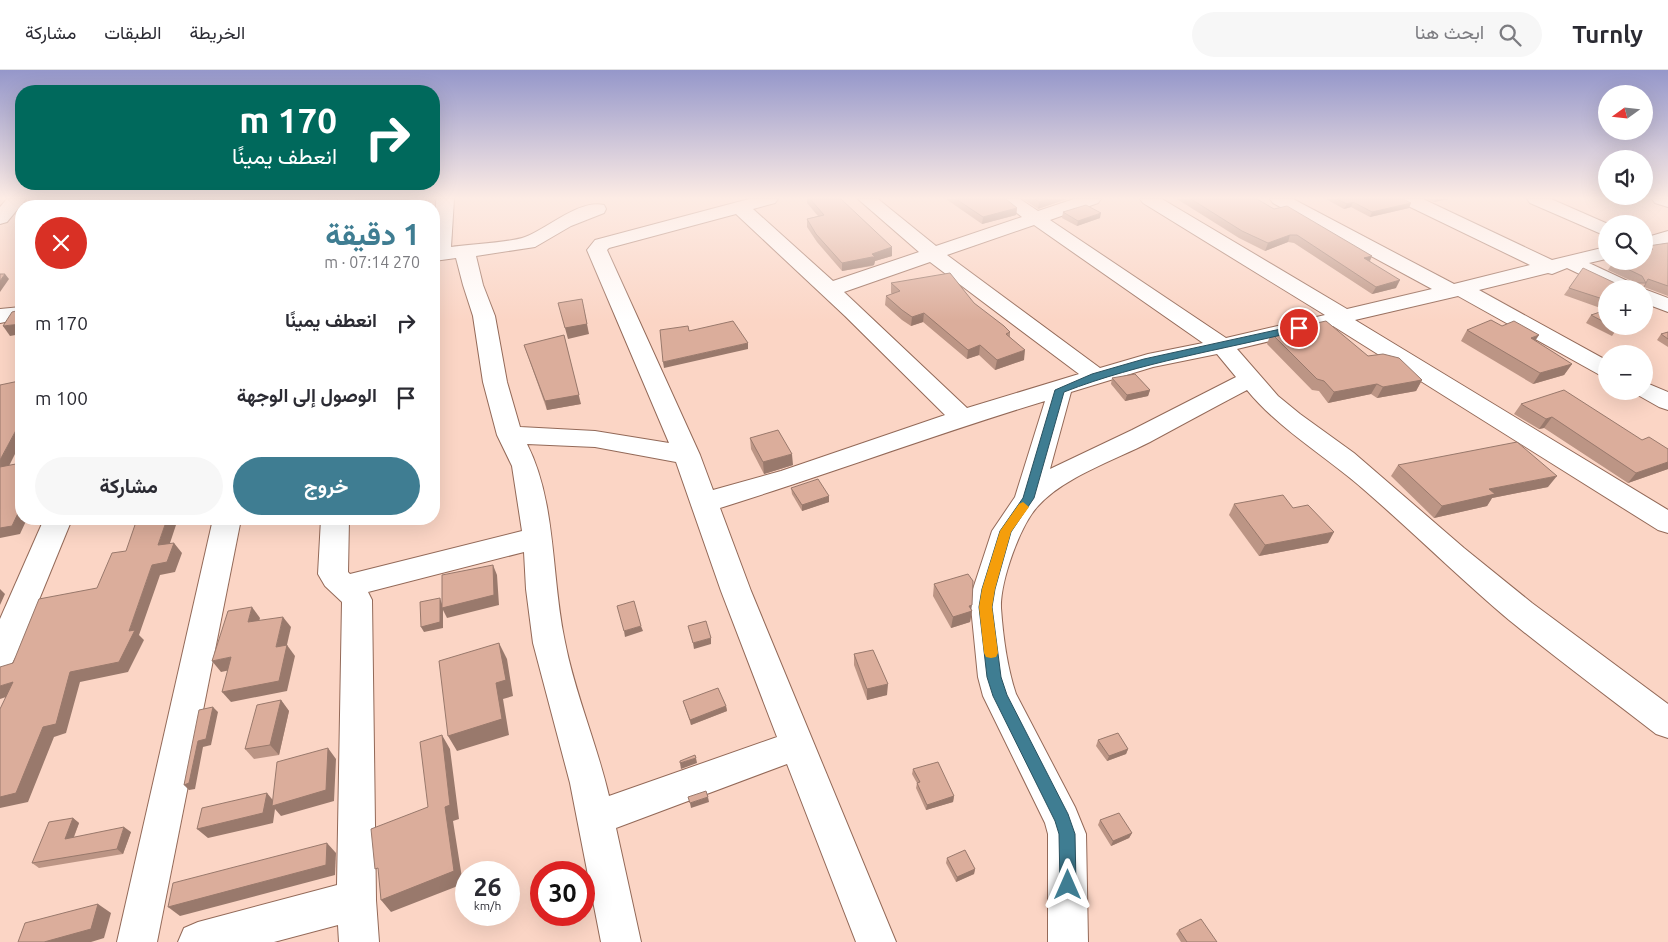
<!DOCTYPE html>
<html lang="ar">
<meta charset="utf-8">
<style>
:root{--surface:#fff;--page:#f7f7f7;--text:#2b2b33;--muted:#7c7c81;--line:#e1e1e2;--accent:#3f7d92}
body{margin:0;font-family:Ubuntu,Vazirmatn,sans-serif;background:var(--page);color:var(--text);direction:rtl;height:100vh;display:flex;flex-direction:column;font-size:19px;white-space:nowrap}
*{box-sizing:border-box;margin:0}
p{font-size:16px;color:var(--muted)}
.icon{flex:none;width:28px;height:28px;fill:none;stroke:currentColor;stroke-width:2;stroke-linecap:round;stroke-linejoin:round}
.map{position:relative;flex:1;overflow:hidden;direction:ltr}
.drawer{position:absolute;left:15px;top:130px;width:425px;height:325px;display:flex;flex-direction:column;background:var(--surface);border-radius:20px;box-shadow:0 5px 20px #0002;direction:rtl}
.drawer>*{flex:none}
.hud{position:absolute;left:15px;top:15px;width:425px;height:105px;border-radius:20px;box-shadow:0 5px 20px #0002;direction:rtl;background:#00695c;color:#fff;overflow:hidden}
.needle{width:32px;rotate:255deg}
.tools{position:absolute;left:1598px;top:15px;display:grid;gap:10px}
.tools a{display:grid;place-items:center;width:55px;height:55px;border-radius:50%;background:var(--surface);box-shadow:0 5px 20px #0002;font-size:25px}
.speed{position:absolute;left:455px;top:791px;display:flex;gap:10px;font-size:25px;font-weight:700;text-align:center}
.speed>*{display:grid;place-content:center;width:65px;height:65px;border-radius:50%;background:var(--surface);box-shadow:0 5px 20px #0002;line-height:1}
.speed small{font-size:12px;font-weight:400}
.speed .limit{border:8px solid #d22;background:#fff;color:#111}
.pin{position:absolute;display:grid;place-items:center;width:42px;height:42px;color:#fff;margin:-21px;border:2px solid #fff;border-radius:50%;box-shadow:0 1px 5px #0007}
.me{position:absolute;width:55px;margin:-28px;rotate:0deg;stroke-linejoin:round;filter:drop-shadow(0 0 4px #0008)}
.turn{display:flex;align-items:center;gap:18px;height:105px;padding:0 20px;font-size:22px}
.turn .icon{width:65px;height:65px;stroke-width:2.5}
.turn b{display:block;font-size:35px;line-height:42px}
.round{display:grid;place-items:center;flex:none;width:52px;height:52px;border-radius:26px;background:var(--page)}
.headline{display:flex;align-items:center;justify-content:space-between;height:85px;padding:0 20px}
h1{font-size:30px;font-weight:700;line-height:38px;color:var(--accent)}
.cta{display:flex;gap:10px;margin-top:auto;padding:10px 20px}
.cta a{flex:1;height:58px;border-radius:30px;background:var(--accent);color:#fff;font-size:20px;font-weight:700;line-height:58px;text-align:center}
.cta a+a{background:var(--page);color:var(--text)}
ul{padding:0;list-style:none}
li{display:flex;align-items:center;gap:15px;height:75px;padding:0 20px}
li div{flex:1}
li b{display:block;font-size:19px}
li em{font-style:normal}
header{display:flex;align-items:center;gap:30px;box-sizing:border-box;height:70px;padding:0 25px;background:var(--surface);border-bottom:1px solid var(--line)}
header strong{font-size:24px}
nav{display:flex;gap:28px;margin-inline-start:auto;font-size:18px}
.search{width:350px;height:45px;background:var(--page);display:flex;align-items:center;gap:12px;box-sizing:border-box;padding:0 18px;border-radius:28px;color:var(--muted);font-size:19px}
.map>svg:first-child{display:block}
</style>
<header>
<strong>Turnly</strong>
<div class="search"><svg class="icon" aria-label="search" viewBox="0 0 24 24"><circle cx="10" cy="10" r="6"/><path d="M15 15l6 6"/></svg>ابحث هنا</div>
<nav><a>الخريطة</a><a>الطبقات</a><a>مشاركة</a></nav>
</header>
<div class="map">
<svg width="1668" height="872" viewBox="0 0 1668 872">
<rect width="100%" height="100%" fill="#fbd5c5"/>
<g fill="none" stroke-linecap="round" stroke-linejoin="round">
<defs>
<g id="minor">
<polygon points="7,129 26,129 7,152 0,154 0,137"/>
<polygon points="81,129 99,129 94,136 76,136"/>
<polygon points="195,129 213,129 209,136 191,136"/>
<polygon points="319,129 337,129 335,136 317,136"/>
<path d="M436 129H454L451 177C471 174 508 173 525 167 547 159 579 129 604 135L606 139 604 143 571 156 535 177 476 186 483 215 495 246 507 312 520 357 595 361 669 373 587 180 595 170 749 129H778L775 133 753 139 833 211 919 182 858 129H878L936 176 1022 147 999 129H1020L1038 141 1074 129H1101L1098 133 1050 150 1226 268 1325 245 1143 133 1140 129H1162L1347 239 1432 219 1273 133 1270 129H1293L1454 214 1530 195 1402 133 1399 129H1423L1552 190 1606 177V189L1589 193 1636 215 1639 219H1611L1567 198 1552 204 1548 203 1479 220 1606 290V306L1598 304 1458 226 1355 250 1668 440V463L1658 460 1333 256 1237 279 1278 326 1300 344 1354 383 1464 478 1532 533 1668 634V668L1656 664C1607 626 1557 589 1509 550 1458 507 1412 461 1362 418 1324 385 1279 359 1247 320 1214 337 1182 355 1150 372 1115 390 1064 407 1038 436 1020 455 1000 512 1001 538 1003 566 1007 597 1016 624L1075 737 1086 764 1088 872H1048V764L1045 753 983 626 978 607 971 537 973 519 992 461 1015 427 1045 331C936 364 829 404 720 438L751 521 896 872H856L787 694 616 758 641 872H601L570 713 533 573 526 519 524 482 368 522 372 530 376 830 379 872H339L338 855 274 872H178L184 858 198 852 337 815 342 532 325 516 318 504 321 449H349L348 502 350 504 522 461 512 396 497 365 483 312 473 246 463 215 456 188 434 191ZM736 144 845 246 945 345 781 401 713 420 700 385 607 180 609 178ZM1034 155 1203 273 1148 284 1100 298 947 185ZM930 192 1079 304 967 338 844 222ZM1217 284 1236 307 1132 360 1050 399 1071 322 1153 297ZM527 374 595 377 676 392 721 521 777 667 609 726C597 674 575 624 565 572 551 508 557 433 527 374Z"/>
<polygon points="1527,129 1551,129 1608,154 1606,166 1530,133"/>
<polygon points="1652,129 1668,129 1668,137 1655,133"/>
<polygon points="1668,161 1668,173 1644,180 1644,168"/>
<polygon points="1644,219 1668,228 1668,242 1644,233"/>
<polygon points="21,237 21,249 0,253 0,239"/>
<polygon points="1644,312 1668,322 1668,340 1659,337 1636,324 1634,321 1644,321"/>
<polygon points="44,449 72,449 16,586 11,595 0,599 0,549"/>
<polygon points="213,449 241,449 157,872 117,872"/>
</g>
</defs>
<use href="#minor" stroke="#936958" stroke-width="2"/>
<use href="#minor" fill="#fff" fill-rule="evenodd"/>
</g>
<g fill="#bc9585">
<polygon points="807,129 841,129 892,186 875,191 874,195 872,196 842,201 817,172 807,157 807,149 818,146 807,133"/>
<polygon points="946,129 1006,129 1017,138 1016,145 982,154"/>
<polygon points="1023,129 1067,129 1038,139"/>
<polygon points="1177,129 1257,129 1274,139 1372,186 1370,191 1396,218 1372,224 1294,173 1288,172 1265,181 1239,168"/>
<polygon points="1326,129 1403,129 1409,138 1370,147 1351,137 1344,139"/>
<polygon points="1427,129 1449,129 1434,132"/>
<polygon points="1063,142 1100,148 1077,156 1062,148"/>
<polygon points="1668,173 1668,226 1644,217 1606,219 1606,256 1619,256 1612,266 1586,253 1591,245 1606,240 1564,225 1569,218 1615,213 1636,213 1608,200 1613,192 1645,182 1648,176"/>
<polygon points="891,213 974,233 1010,262 1010,267 1024,290 995,300 979,285 967,289 923,252 911,256 902,250 885,235 886,226 892,224 891,223"/>
<polygon points="1502,256 1535,271 1572,294 1564,305 1533,314 1461,271 1467,260"/>
<polygon points="1668,262 1668,277 1657,270 1661,264"/>
<polygon points="1271,263 1368,286 1422,310 1416,321 1377,328 1371,324 1328,333 1319,321 1312,320 1267,274"/>
<polygon points="524,275 581,334 547,340"/>
<polygon points="1112,308 1150,320 1148,326 1125,331 1111,314"/>
<polygon points="1521,334 1642,370 1668,379 1668,399 1628,413 1544,358 1539,359 1514,344"/>
<polygon points="750,368 793,395 764,404 751,379"/>
<polygon points="1398,395 1548,417 1492,428 1487,436 1434,448 1391,406"/>
<polygon points="791,418 829,432 802,441 792,424"/>
<polygon points="1234,434 1328,473 1259,486 1229,445"/>
<polygon points="934,514 971,539 972,541 970,552 951,558 933,526"/>
<polygon points="854,584 887,625 867,630 854,595"/>
<polygon points="281,630 289,641 279,685 254,689 245,679"/>
<polygon points="683,631 726,636 727,641 691,655"/>
<polygon points="1098,670 1128,679 1126,684 1107,691 1096,676"/>
<polygon points="913,699 954,726 953,732 926,740 916,718 917,713 912,704"/>
<polygon points="73,748 79,753 74,767 131,762 123,784 39,798 32,793"/>
<polygon points="1100,750 1132,763 1129,768 1111,776 1098,755"/>
<polygon points="947,788 975,799 974,804 956,812 946,793"/>
<polygon points="1179,860 1217,872 1181,872 1176,864"/>
</g>
<g fill="#99796c">
<polygon points="294,129 301,129 299,136 291,136"/>
<polygon points="397,129 409,129 409,131 400,133 400,136 398,136"/>
<polygon points="1047,129 1067,129 1038,139 1039,132"/>
<polygon points="1436,129 1449,129 1434,132"/>
<polygon points="1353,132 1351,137 1344,139 1347,134"/>
<polygon points="1411,133 1409,138 1370,147 1372,142"/>
<polygon points="1017,138 1016,145 982,154 983,147"/>
<polygon points="1101,143 1100,148 1077,156 1078,151"/>
<polygon points="1290,165 1288,172 1265,181 1268,173"/>
<polygon points="892,177 892,186 875,191 874,195 842,201 842,193"/>
<polygon points="1372,186 1368,194 1364,188"/>
<polygon points="5,204 9,209 0,222 0,211"/>
<polygon points="1400,210 1396,218 1372,224 1376,217"/>
<polygon points="582,229 589,264 568,269 565,258"/>
<polygon points="924,243 923,252 911,256 912,247"/>
<polygon points="21,254 21,264 10,266 3,256"/>
<polygon points="564,265 581,334 547,340 545,331"/>
<polygon points="1539,265 1532,276 1531,268"/>
<polygon points="748,273 748,279 664,298 663,292"/>
<polygon points="980,275 979,285 967,289 968,280"/>
<polygon points="1025,280 1024,290 995,300 997,290"/>
<polygon points="1572,294 1564,305 1533,314 1540,303"/>
<polygon points="1422,310 1416,321 1377,328 1383,317"/>
<polygon points="1377,314 1371,324 1328,333 1334,322"/>
<polygon points="1150,320 1148,326 1125,331 1127,325"/>
<polygon points="1552,347 1544,358 1539,359 1546,349"/>
<polygon points="21,351 21,372 4,406 0,402 0,390"/>
<polygon points="792,384 793,395 764,404 763,392"/>
<polygon points="1668,392 1668,399 1628,413 1636,403"/>
<polygon points="1557,406 1548,417 1492,428 1487,436 1434,448 1442,436 1489,419"/>
<polygon points="829,426 829,432 802,441 802,435"/>
<polygon points="21,437 21,449 27,449 20,464 0,468 0,458"/>
<polygon points="167,449 178,449 166,485 158,475"/>
<polygon points="1334,462 1328,473 1259,486 1265,475"/>
<polygon points="174,473 182,483 175,502 160,505 139,565 144,570 128,602 80,612 66,663 54,667 28,732 0,738 0,727 70,602 129,561 152,495"/>
<polygon points="493,495 497,505 499,535 447,548 443,540 443,558 424,562 421,557 440,528 442,534"/>
<polygon points="0,519 5,524 0,535"/>
<polygon points="972,535 971,541 972,541 970,552 951,558 953,547 969,536"/>
<polygon points="252,537 260,548 256,563 248,552"/>
<polygon points="283,547 291,557 284,588 276,577"/>
<polygon points="641,556 643,561 625,567 624,561"/>
<polygon points="711,568 711,574 694,579 693,573"/>
<polygon points="499,573 507,589 513,626 503,629 509,665 457,681 448,666 496,613"/>
<polygon points="287,575 295,586 287,621 231,632 222,622"/>
<polygon points="231,587 240,598 221,602 212,591"/>
<polygon points="13,612 24,621 0,629 0,616"/>
<polygon points="888,614 887,625 867,630 867,619"/>
<polygon points="281,630 289,641 279,685 270,675"/>
<polygon points="726,636 727,641 691,655 690,650"/>
<polygon points="213,637 218,642 211,675 203,677 195,719 189,720 184,715 198,671"/>
<polygon points="442,665 450,679 459,749 453,751 463,814 391,842 381,830 445,737"/>
<polygon points="328,678 336,689 334,731 281,746 275,739 273,753 208,768 197,759 267,723 276,734"/>
<polygon points="1128,679 1126,684 1107,691 1109,686"/>
<polygon points="696,688 697,693 681,699 680,693"/>
<polygon points="954,726 953,732 926,740 927,735"/>
<polygon points="708,727 709,732 691,738 690,733"/>
<polygon points="73,748 79,753 71,774 65,769"/>
<polygon points="124,757 131,762 123,784 117,779"/>
<polygon points="1132,763 1129,768 1111,776 1113,771"/>
<polygon points="327,773 336,783 335,805 180,846 168,837"/>
<polygon points="975,799 974,804 956,812 957,807"/>
<polygon points="98,834 111,843 104,868 91,872 44,872"/>
</g>
<g fill="#dbad9b" stroke="#99796c">
<polygon points="244,129 294,129 291,136 241,136"/>
<polygon points="356,129 397,129 398,136 354,136"/>
<polygon points="810,129 841,129 892,177 872,184 875,187 872,187 842,193 816,164 807,149 824,145"/>
<polygon points="956,129 1006,129 1017,138 983,147"/>
<polygon points="1035,129 1047,129 1039,132"/>
<polygon points="1191,129 1257,129 1274,139 1287,136 1372,186 1364,188 1400,210 1376,217 1297,165 1290,165 1268,173 1242,161"/>
<polygon points="1337,129 1403,129 1411,133 1372,142 1353,132 1347,134"/>
<polygon points="1086,135 1101,143 1078,151 1063,142"/>
<polygon points="1668,173 1668,216 1648,209 1643,219 1606,219 1606,230 1569,218 1583,198 1615,213 1646,213 1642,206 1613,192 1616,191 1644,191 1644,182 1653,179 1648,176"/>
<polygon points="950,203 974,233 1004,256 1010,262 1006,264 1025,280 997,290 980,275 968,280 924,243 912,247 902,240 886,226 900,221 891,213"/>
<polygon points="0,204 5,204 0,211"/>
<polygon points="21,227 21,254 3,256 12,242 16,241 16,235"/>
<polygon points="582,229 587,254 565,258 558,233"/>
<polygon points="1606,240 1606,253 1591,245"/>
<polygon points="1491,250 1502,256 1514,251 1539,265 1531,268 1572,294 1540,303 1467,260"/>
<polygon points="733,251 748,273 663,292 660,260 688,256 689,261"/>
<polygon points="1326,251 1368,286 1383,284 1399,288 1422,310 1383,317 1377,314 1334,322 1324,311 1317,309 1271,263"/>
<polygon points="1668,262 1668,269 1661,264"/>
<polygon points="564,265 579,325 545,331 524,275"/>
<polygon points="1135,304 1150,320 1127,325 1112,308"/>
<polygon points="21,307 21,351 0,390 0,315 19,311"/>
<polygon points="1564,320 1642,370 1649,367 1668,379 1668,392 1636,403 1552,347 1546,349 1521,334"/>
<polygon points="778,360 792,384 763,392 750,368"/>
<polygon points="1517,372 1557,406 1489,419 1495,424 1442,436 1398,395"/>
<polygon points="21,393 21,437 12,456 0,458 0,397"/>
<polygon points="818,409 829,426 802,435 791,418"/>
<polygon points="1283,425 1293,438 1308,435 1334,462 1265,475 1234,434"/>
<polygon points="137,449 167,449 158,475 174,473 167,492 152,495 129,561 135,560 119,592 70,602 56,654 43,657 16,723 0,727 0,639 13,612 0,616 0,597 13,593 39,529 97,518 112,483 126,481"/>
<polygon points="493,495 494,525 442,538 442,505"/>
<polygon points="968,504 973,511 972,535 969,536 972,541 953,547 934,514"/>
<polygon points="440,528 440,552 421,557 420,532"/>
<polygon points="634,531 641,556 624,561 617,536"/>
<polygon points="252,537 248,552 283,547 276,577 287,575 279,611 222,622 231,587 212,591 228,541"/>
<polygon points="706,551 711,568 693,573 688,556"/>
<polygon points="499,573 506,610 496,613 502,649 448,666 439,591"/>
<polygon points="873,580 888,614 867,619 854,584"/>
<polygon points="718,618 726,636 690,650 683,631"/>
<polygon points="281,630 270,675 245,679 257,635"/>
<polygon points="213,637 206,669 198,671 189,713 184,715 199,640"/>
<polygon points="1118,663 1128,679 1109,686 1098,670"/>
<polygon points="442,665 450,735 445,737 454,801 381,830 378,798 375,799 371,759 428,737 420,672"/>
<polygon points="328,678 326,720 272,736 277,692"/>
<polygon points="695,685 696,688 680,693 680,691"/>
<polygon points="938,692 954,726 927,735 917,713 920,712 913,699"/>
<polygon points="706,721 708,727 690,733 688,727"/>
<polygon points="267,723 263,743 197,759 202,738"/>
<polygon points="1119,743 1132,763 1113,771 1100,750"/>
<polygon points="73,748 65,769 124,757 117,779 32,793 49,752"/>
<polygon points="327,773 326,795 168,837 173,813"/>
<polygon points="965,780 975,799 957,807 947,788"/>
<polygon points="98,834 91,859 44,872 18,872 25,853"/>
<polygon points="1201,849 1217,872 1187,872 1179,860"/>
</g>
<linearGradient id="sky" x2="0" y2="1"><stop stop-color="#9597ca"/><stop offset="0.51" stop-color="#fdece5"/><stop offset="1" stop-color="#fdece5" stop-opacity="0"/></linearGradient>
<rect width="1668" height="251" fill="url(#sky)"/>
<path fill="#3f7d92" stroke="#29515f" d="M1299 255 1302 256V260C1222 280 1141 292 1064 322L1034 428 1011 462 995 519 992 537 1001 607 1007 625 1068 744 1075 764 1076 815 1073 821 1068 823 1062 821 1060 815 1059 764 1055 751 993 626 987 607 979 537 982 519 1000 461 1023 428 1055 320 1092 304 1144 289Z"/>
<polygon fill="#f59e0b" points="1023,432 1029,437 1011,462 995,519 992,537 998,583 996,587 991,588 986,587 984,583 979,537 982,519 1000,461 1019,434"/>
</svg>
<div class="tools">
<a><svg class="needle" viewBox="-14 -14 28 28"><path d="M0-13l5 13h-10z" fill="#e53935"/><path d="M0 13l5-13h-10z" fill="#7c7c81"/></svg></a>
<a><svg class="icon" aria-label="sound" viewBox="0 0 24 24"><path d="M4 9h4l5-4v14l-5-4H4zM17 9q2 3 0 6"/></svg></a>
<a><svg class="icon" aria-label="search" viewBox="0 0 24 24"><circle cx="10" cy="10" r="6"/><path d="M15 15l6 6"/></svg></a>
<a>+</a>
<a>−</a>
</div>
<div class="speed"><div>26<small>km/h</small></div><div class="limit">30</div></div>
<div class="pin" style="left:1299px;top:258px;background:#d93025"><svg class="icon" aria-label="arrive" viewBox="0 0 24 24"><path d="M6 21V4h12l-3 4 3 4H6"/></svg></div>
<svg class="me" style="left:1068px;top:815px" viewBox="-20 -20 40 40"><path d="M0-17L14 15 0 8-14 15z" fill="#3f7d92" stroke="#fff" stroke-width="4"/></svg>
<div class="hud">
<div class="turn"><svg class="icon" aria-label="right" viewBox="0 0 24 24"><path d="M7 20v-9h11M14 6l5 5-5 5"/></svg><div><b>170 m</b>انعطف يمينًا</div></div>
</div>
<section class="drawer">
<div class="headline"><div><h1>1 دقيقة</h1><p>270 m · 07:14</p></div><a class="round" style="background:#d93025;color:#fff"><svg class="icon" aria-label="close" viewBox="0 0 24 24"><path d="M6 6l12 12M18 6L6 18"/></svg></a></div>
<ul>
<li><svg class="icon" aria-label="right" viewBox="0 0 24 24"><path d="M7 20v-9h11M14 6l5 5-5 5"/></svg><div><b>انعطف يمينًا</b></div><em>170 m</em></li>
<li><svg class="icon" aria-label="arrive" viewBox="0 0 24 24"><path d="M6 21V4h12l-3 4 3 4H6"/></svg><div><b>الوصول إلى الوجهة</b></div><em>100 m</em></li>
</ul>
<div class="cta"><a>خروج</a><a>مشاركة</a></div>
</section>
</div>
